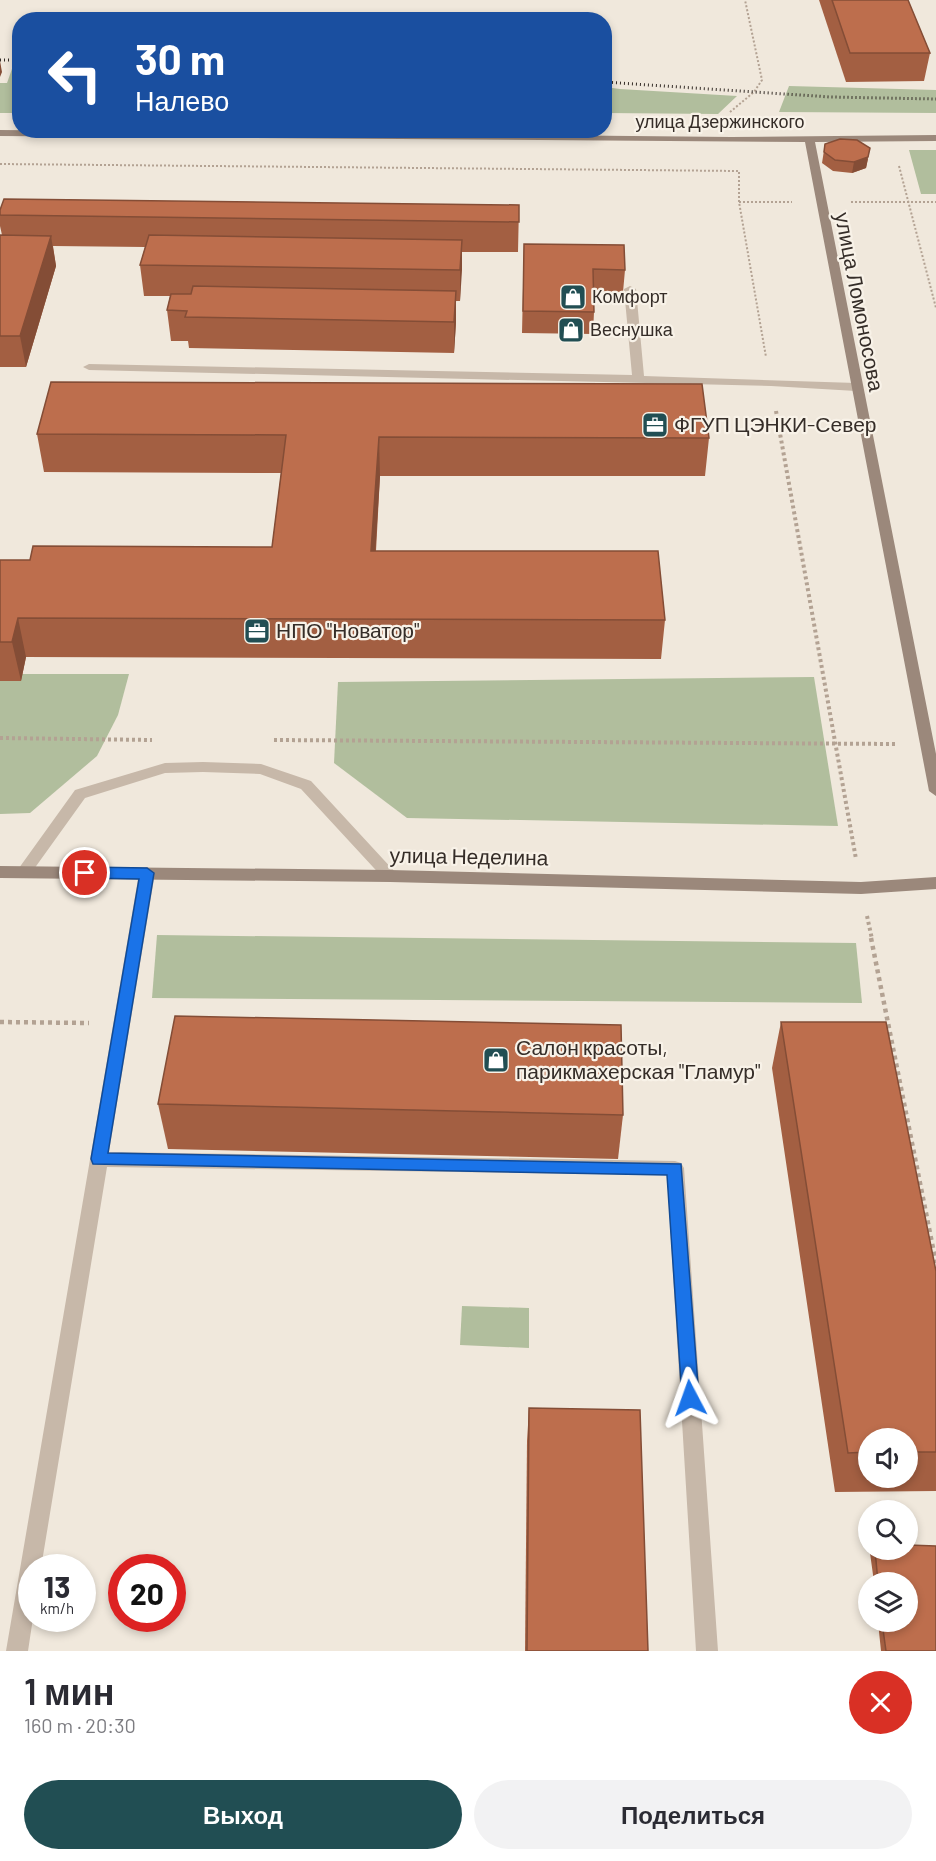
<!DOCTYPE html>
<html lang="ru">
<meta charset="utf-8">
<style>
:root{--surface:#fff;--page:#f2f2f3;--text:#2b2b33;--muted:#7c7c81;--accent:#214e53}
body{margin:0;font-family:Barlow,sans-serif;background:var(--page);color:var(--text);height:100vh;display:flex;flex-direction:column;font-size:22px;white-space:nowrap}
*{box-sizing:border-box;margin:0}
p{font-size:20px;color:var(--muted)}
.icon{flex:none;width:33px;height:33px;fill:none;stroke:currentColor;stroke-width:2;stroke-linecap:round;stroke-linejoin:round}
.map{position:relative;height:1651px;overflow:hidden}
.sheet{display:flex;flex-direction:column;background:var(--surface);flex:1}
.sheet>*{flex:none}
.banner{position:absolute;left:12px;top:12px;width:600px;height:126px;border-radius:24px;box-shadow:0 3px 9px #0003;background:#1a4fa0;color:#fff;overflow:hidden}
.fabs{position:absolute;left:858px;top:1428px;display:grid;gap:12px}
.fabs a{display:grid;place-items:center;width:60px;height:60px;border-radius:50%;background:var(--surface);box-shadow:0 3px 9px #0003;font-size:30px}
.speed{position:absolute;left:18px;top:1554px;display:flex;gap:12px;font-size:30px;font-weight:700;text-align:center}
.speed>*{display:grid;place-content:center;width:78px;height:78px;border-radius:50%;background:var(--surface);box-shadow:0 3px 9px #0003;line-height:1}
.speed small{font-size:15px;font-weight:400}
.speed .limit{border:9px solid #d22;background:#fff;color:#111}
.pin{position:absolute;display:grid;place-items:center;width:51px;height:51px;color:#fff;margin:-26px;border:3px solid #fff;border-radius:50%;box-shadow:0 2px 6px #0007}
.me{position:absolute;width:66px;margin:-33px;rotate:356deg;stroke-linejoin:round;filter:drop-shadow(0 0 4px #0008)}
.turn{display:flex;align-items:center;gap:21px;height:126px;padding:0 24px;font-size:27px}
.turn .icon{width:78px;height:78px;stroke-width:2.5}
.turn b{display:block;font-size:42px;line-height:51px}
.round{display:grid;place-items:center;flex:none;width:63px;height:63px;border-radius:32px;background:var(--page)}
.summary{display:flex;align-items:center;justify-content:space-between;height:102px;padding:0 24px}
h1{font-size:36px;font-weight:600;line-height:45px}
.cta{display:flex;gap:12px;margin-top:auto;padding:12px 24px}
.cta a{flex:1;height:69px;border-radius:36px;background:var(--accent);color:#fff;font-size:24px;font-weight:600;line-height:69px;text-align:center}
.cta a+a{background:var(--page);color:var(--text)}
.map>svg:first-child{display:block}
</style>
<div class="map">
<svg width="936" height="1651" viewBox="0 0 936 1651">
<rect width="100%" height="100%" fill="#f0e8dc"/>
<g fill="#b1be9d">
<polygon points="13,66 19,66 19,113 0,113 0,83 7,83"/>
<polygon points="789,86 936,90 936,113 779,112"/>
<polygon points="605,87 620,89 737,96 718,114 605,113"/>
<polygon points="909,150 936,150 936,194 921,194"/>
<polygon points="0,674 129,674 118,715 97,756 30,813 0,814"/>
<polygon points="814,677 838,826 407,818 334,763 338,682"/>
<polygon points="157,935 856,943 862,1003 152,998"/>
<polygon points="462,1306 529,1308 529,1348 460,1345"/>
</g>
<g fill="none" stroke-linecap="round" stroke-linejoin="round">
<g stroke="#b3a293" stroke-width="2" stroke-dasharray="2 2" stroke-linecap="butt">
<polyline points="730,112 754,92 762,80 745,0"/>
<polyline points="0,164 739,171 739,202 766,357"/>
<polyline points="899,166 936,308"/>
<polyline points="739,202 792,202"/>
<polyline points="851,202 936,202"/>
</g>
<g stroke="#b3a293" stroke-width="4" stroke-dasharray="3 3" stroke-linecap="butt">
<polyline points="776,411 856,859"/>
<polyline points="0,738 152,740"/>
<polyline points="274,740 896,744"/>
<polyline points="867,916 872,939"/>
</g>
<g stroke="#b3a293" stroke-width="4.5" stroke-dasharray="4 4" stroke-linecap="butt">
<polyline points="871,938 936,1263"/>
<polyline points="0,1022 89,1023"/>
</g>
<g fill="#c7b8a9" fill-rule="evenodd">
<polygon points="630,286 636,289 644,376 856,383 862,387 856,391 771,386 89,370 83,367 89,364 632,375 624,289"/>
<polygon points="203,762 261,764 311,781 395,872 398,876 395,880 385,880 301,789 260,774 203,772 165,773 85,798 29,876 19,876 16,872 19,868 75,790 165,763"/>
<polygon points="147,867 152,869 155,873 109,1152 675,1161 681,1163 684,1168 718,1651 696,1651 667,1175 107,1167 41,1568 32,1568 33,1618 28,1651 6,1651 139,873 142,869"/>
</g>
<g fill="#9b887b" fill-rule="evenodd">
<polygon points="0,130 731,137 936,135 936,141 815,142 936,754 936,796 929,791 805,142 0,136"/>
<polygon points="0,866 390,870 861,882 936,877 936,889 861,894 390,882 0,878"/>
</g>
<g stroke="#352d28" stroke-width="3" stroke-dasharray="1 3" stroke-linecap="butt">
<polyline points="0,60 20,60"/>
<polyline points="604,82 830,97 936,99"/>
</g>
</g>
<g fill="#a35f42" fill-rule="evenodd">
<polygon points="819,0 908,0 930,53 924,81 846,82"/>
<polygon points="825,144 868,159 866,168 852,173 833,171 822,163"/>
<polygon points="519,205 518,252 462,252 460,301 456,301 456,322 454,353 189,348 188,341 171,341 167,310 170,296 144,296 140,265 145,247 53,246 56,266 26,367 0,367 0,235 2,235 0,226 0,210"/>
<polygon points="524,244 625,270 623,292 594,291 594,312 593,334 522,333"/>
<polygon points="51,382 709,438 705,476 380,476 376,551 665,620 661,659 26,657 21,681 0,681 0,560 30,560 272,547 281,473 44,472 37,434"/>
<path d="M781 1022 936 1271V1491L835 1492 772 1068ZM868 1438H908V1478H868Z"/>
<polygon points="158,1104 623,1115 618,1159 168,1149"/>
<polygon points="529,1408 648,1651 525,1651 527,1441"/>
<polygon points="872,1550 908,1550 936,1651 881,1651 878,1622 908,1622 908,1582 874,1582 870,1553"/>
</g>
<g fill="#844d36">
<polygon points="0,61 2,72 0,77"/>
<polygon points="870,148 866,168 852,173 854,162"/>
<polygon points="51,236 56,266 26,367 20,336"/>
<polygon points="462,240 462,270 460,301 460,270"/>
<polygon points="456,291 456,322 454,353 454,322"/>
<polygon points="379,437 380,476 373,589 371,551"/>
<polygon points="18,618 26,657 21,681 12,642"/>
</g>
<g fill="#bd6e4d" stroke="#844d36" stroke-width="1.5">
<polygon points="832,0 908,0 930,53 850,53"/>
<polygon points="840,139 857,140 870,148 868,157 854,162 835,160 824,152 825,144"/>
<polygon points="4,199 519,205 519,222 0,215 0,210"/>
<polygon points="0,235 51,236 20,336 0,336"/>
<polygon points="149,235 462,240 460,270 140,265"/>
<polygon points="524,244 624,245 625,270 593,269 594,312 523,311"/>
<polygon points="193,286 456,291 454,322 185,317 187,311 167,310 171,294 191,294"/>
<polygon points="51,382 702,384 709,438 379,437 371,551 658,551 665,620 18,618 12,642 0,642 0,560 30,560 33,546 272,547 286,435 37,434"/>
<polygon points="175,1016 621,1025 623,1115 158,1104"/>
<polygon points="781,1022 886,1022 936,1271 936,1452 908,1452 908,1438 868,1438 868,1452 848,1453"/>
<polygon points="529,1408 640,1410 648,1651 527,1651"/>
<polygon points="908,1545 936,1546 936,1651 886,1651 882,1622 908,1622 908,1582 878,1582 875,1550 908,1550"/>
</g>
<polygon fill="#1a73e8" stroke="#114b97" stroke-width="1.5" points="85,867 147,868 154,873 108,1153 681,1164 699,1398 697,1404 690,1406 684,1404 682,1398 667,1175 93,1164 91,1159 139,879 85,878 78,873"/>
<defs>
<symbol id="shop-square" viewBox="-11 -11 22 22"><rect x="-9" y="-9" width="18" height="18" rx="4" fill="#214e53" stroke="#f8f2e8"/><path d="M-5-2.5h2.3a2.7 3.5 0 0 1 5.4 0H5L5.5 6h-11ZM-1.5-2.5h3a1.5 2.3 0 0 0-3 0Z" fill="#fff"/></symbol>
<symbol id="office-square" viewBox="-11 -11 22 22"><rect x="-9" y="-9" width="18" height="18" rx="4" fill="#214e53" stroke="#f8f2e8"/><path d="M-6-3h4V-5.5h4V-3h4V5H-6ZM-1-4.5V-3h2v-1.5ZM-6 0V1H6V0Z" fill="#fff"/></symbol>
</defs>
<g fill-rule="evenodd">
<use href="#shop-square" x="558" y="282" width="30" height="30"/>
<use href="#shop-square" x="556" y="315" width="30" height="30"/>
<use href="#office-square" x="640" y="410" width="30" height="30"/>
<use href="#office-square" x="242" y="616" width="30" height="30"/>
<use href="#shop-square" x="481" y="1045" width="30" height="30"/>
</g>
<g text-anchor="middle" stroke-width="4.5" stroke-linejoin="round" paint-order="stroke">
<g font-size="18" fill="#352d28" stroke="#f8f2e8">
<text x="720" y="128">улица Дзержинского</text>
</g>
<g font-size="18" fill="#352d28" stroke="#f8f2e8" text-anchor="start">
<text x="592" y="303">Комфорт</text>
<text x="590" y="336">Веснушка</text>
</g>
<g font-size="21" fill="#352d28" stroke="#f8f2e8">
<text transform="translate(859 302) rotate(79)" y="7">улица Ломоносова</text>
<text transform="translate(469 857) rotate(1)" y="7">улица Неделина</text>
</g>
<g font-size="21" fill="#352d28" stroke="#f8f2e8" text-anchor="start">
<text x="674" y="432">ФГУП ЦЭНКИ-Север</text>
<text x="276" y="638">НПО "Новатор"</text>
<text x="516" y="1055">Салон красоты,<tspan x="516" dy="24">парикмахерская "Гламур"</tspan></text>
</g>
</g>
</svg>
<div class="fabs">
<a><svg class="icon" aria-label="sound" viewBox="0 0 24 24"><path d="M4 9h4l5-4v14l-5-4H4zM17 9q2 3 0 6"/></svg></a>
<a><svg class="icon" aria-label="search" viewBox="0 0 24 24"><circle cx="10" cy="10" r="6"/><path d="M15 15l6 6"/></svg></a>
<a><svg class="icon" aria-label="layers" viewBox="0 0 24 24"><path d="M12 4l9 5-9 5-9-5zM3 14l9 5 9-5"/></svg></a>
</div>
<div class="speed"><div>13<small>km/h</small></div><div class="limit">20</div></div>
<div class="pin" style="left:85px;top:873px;background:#d93025"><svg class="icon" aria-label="arrive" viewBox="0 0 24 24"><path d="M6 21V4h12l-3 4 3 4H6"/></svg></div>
<svg class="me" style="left:690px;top:1398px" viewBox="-20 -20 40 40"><path d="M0-17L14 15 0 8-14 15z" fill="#1a73e8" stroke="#fff" stroke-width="4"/></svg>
<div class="banner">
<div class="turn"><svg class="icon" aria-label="left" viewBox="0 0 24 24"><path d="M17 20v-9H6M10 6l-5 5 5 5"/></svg><div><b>30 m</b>Налево</div></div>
</div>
</div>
<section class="sheet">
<div class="summary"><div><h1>1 мин</h1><p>160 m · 20:30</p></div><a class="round" style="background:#d93025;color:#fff"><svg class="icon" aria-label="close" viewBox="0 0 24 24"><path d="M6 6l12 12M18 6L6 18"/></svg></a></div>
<div class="cta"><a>Выход</a><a>Поделиться</a></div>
</section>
